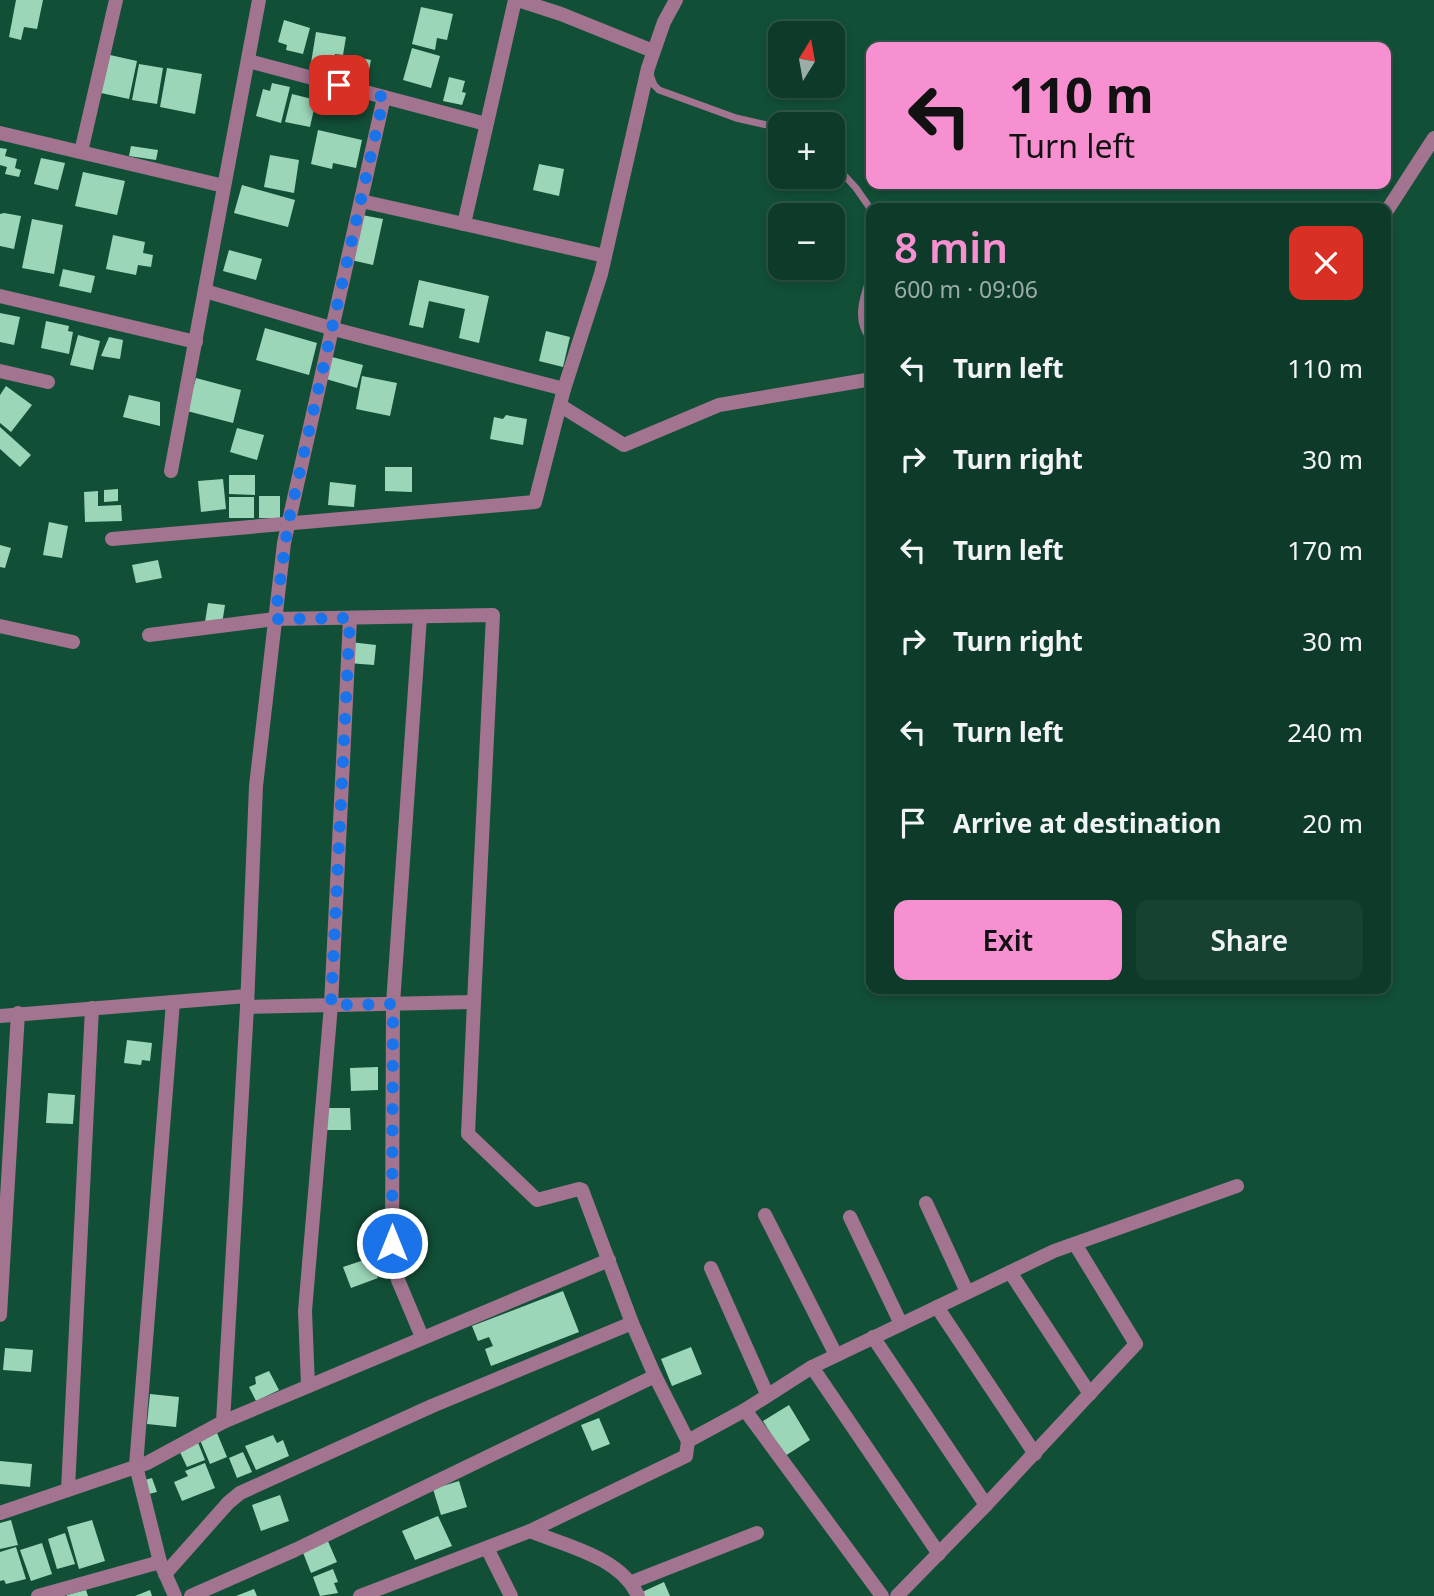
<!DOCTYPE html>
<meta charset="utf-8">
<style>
:root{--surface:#0e3b29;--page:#174231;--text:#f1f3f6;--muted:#9bada8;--line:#2e5546;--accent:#f690d0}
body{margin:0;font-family:"Noto Sans",sans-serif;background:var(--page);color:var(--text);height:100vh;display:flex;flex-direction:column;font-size:26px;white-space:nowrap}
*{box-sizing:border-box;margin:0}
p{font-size:23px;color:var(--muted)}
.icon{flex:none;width:38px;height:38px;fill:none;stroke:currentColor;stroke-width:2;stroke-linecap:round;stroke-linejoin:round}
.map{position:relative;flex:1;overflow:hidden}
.drawer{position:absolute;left:866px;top:203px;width:525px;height:791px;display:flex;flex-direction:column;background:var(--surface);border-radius:14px;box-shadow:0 4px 10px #0003,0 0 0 2px var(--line)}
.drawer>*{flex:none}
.guide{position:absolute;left:866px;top:42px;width:525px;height:147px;border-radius:14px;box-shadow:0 4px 10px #0003,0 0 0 2px var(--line);background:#f690d0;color:#111;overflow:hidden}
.needle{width:46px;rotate:11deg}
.controls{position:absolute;left:768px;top:21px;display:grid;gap:14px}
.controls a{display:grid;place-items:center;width:77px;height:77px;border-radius:14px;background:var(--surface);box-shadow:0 4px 10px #0003,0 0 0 2px var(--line);font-size:35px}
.pin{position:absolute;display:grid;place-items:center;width:60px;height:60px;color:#fff;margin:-30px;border-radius:14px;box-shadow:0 4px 10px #0006}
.me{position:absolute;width:77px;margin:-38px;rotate:0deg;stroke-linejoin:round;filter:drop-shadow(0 0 5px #0008)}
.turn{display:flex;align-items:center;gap:24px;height:147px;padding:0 28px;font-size:32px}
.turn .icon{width:91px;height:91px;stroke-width:2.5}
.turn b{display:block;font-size:49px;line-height:60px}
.round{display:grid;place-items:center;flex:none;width:74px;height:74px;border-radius:14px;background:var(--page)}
.head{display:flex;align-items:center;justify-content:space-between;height:119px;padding:0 28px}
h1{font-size:42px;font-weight:600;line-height:52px;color:var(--accent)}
.button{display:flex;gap:14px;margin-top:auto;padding:14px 28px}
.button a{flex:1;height:80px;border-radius:14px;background:var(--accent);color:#111;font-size:28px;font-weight:600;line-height:80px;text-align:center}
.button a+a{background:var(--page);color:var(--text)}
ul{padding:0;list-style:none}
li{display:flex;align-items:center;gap:21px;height:91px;padding:0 28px}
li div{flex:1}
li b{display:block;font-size:26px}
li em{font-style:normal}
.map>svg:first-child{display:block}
</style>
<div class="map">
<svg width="1434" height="1596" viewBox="0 0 1434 1596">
<rect width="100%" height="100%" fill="#124f37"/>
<g fill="#9bd6b8">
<polygon points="16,0 43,0 37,29 24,27 21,40 9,37"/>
<polygon points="421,7 453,14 447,40 437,38 435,50 412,44"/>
<polygon points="284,20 310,28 303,54 286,50 287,45 278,42"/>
<polygon points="316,32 346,37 343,55 335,54 333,66 311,63"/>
<polygon points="412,48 440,56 431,88 403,80"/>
<polygon points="110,55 137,61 129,99 101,93"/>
<polygon points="345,55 371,60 366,85 340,80"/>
<polygon points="139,64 163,68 157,104 132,100"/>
<polygon points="167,68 202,74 195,114 160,107"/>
<polygon points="449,77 465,81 462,92 466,93 462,105 443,101"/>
<polygon points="272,83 290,87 281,123 256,116 263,89 270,91"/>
<polygon points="292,94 316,100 310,127 285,122"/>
<polygon points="318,130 362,140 356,168 333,163 332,169 311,164"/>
<polygon points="131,146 158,150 156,160 129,156"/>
<polygon points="0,148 7,149 5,156 17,159 15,168 21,170 19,177 5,174 7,167 0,165"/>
<polygon points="270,155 299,160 294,193 264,187"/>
<polygon points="41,158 65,163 58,190 34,184"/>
<polygon points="539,164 564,169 559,196 533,190"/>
<polygon points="83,172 125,181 117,215 75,206"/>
<polygon points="242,185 295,200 288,227 234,213"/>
<polygon points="4,213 21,216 14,249 0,246 0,214"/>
<polygon points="362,215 383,219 373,265 351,260"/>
<polygon points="32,219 63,225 54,274 22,268"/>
<polygon points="113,235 145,242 143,253 153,255 151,267 138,265 136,275 106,269"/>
<polygon points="229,250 262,259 256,280 223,271"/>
<polygon points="63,269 95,276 91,293 59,286"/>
<polygon points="419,280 489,296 479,343 459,338 465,309 429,301 423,328 409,325"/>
<polygon points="0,313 20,317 14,345 0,342"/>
<polygon points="46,321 69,326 68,331 73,332 69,354 41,348"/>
<polygon points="265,328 317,343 309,375 256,360"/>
<polygon points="546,331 570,337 563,367 539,361"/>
<polygon points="78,335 100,341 93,370 70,365"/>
<polygon points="109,337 123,340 120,359 101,356"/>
<polygon points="332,357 363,365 357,388 326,379"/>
<polygon points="362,376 397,383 390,416 356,409"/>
<polygon points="196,378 241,390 233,423 187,411"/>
<polygon points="6,386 32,405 11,432 0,423 0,395"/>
<polygon points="129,395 160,402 160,426 123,417"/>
<polygon points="506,415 527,419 523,445 490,439 494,417 503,419"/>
<polygon points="0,427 31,455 20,467 0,449"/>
<polygon points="237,428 264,435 257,460 230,452"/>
<polygon points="385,467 412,467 412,492 385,491"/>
<polygon points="229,475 255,475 255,495 229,494"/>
<polygon points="223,479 226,509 201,512 198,481"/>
<polygon points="330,482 356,485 354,507 328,505"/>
<polygon points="118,489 118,501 104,502 104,490"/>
<polygon points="98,491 98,506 121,505 122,521 85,522 84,492"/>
<rect x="259" y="496" width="21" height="22"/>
<rect x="229" y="497" width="25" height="21"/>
<polygon points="49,522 68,526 62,558 43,555"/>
<polygon points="0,545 11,548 5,568 0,567"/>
<polygon points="158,560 162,578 136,583 132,565"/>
<polygon points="208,603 225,605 222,624 205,622"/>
<polygon points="350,642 376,645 374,665 348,663"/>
<polygon points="127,1040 152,1043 150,1061 142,1060 141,1065 124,1063"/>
<polygon points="378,1067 378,1090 351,1091 350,1068"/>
<polygon points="48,1093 75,1095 73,1124 46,1123"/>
<polygon points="324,1108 350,1108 351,1130 325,1130"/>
<polygon points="370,1258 378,1278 351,1288 343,1267"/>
<polygon points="563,1291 579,1332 491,1366 485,1349 493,1346 489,1337 478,1341 472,1326"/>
<polygon points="691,1347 702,1374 672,1386 661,1359"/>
<polygon points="5,1348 33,1350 31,1372 3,1370"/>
<polygon points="269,1371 279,1390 256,1401 249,1387 256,1384 255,1377"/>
<polygon points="150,1394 179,1397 176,1427 147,1424"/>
<polygon points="789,1405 810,1440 785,1456 763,1421"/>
<polygon points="599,1418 610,1444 592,1451 581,1425"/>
<polygon points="217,1433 227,1457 210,1464 200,1440"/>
<polygon points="273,1435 277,1443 283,1440 289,1456 256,1470 245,1446"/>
<polygon points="197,1440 205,1460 187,1467 178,1448"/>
<polygon points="243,1452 252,1472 237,1478 229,1458"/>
<polygon points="0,1461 32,1464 30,1487 0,1484"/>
<polygon points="205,1463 215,1488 182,1501 174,1482 188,1476 185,1471"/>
<polygon points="152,1478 157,1492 149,1494 145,1480"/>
<polygon points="459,1481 467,1507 441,1515 433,1489"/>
<polygon points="280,1495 289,1521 261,1531 252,1505"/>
<polygon points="438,1516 452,1546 415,1560 402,1531"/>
<polygon points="11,1520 18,1545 0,1549 0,1523"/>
<polygon points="92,1520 105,1561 79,1569 67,1527"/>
<polygon points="65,1533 75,1564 57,1569 48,1539"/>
<polygon points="327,1539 337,1562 311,1573 302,1550"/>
<polygon points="42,1543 52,1574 31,1581 20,1550"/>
<polygon points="16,1547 26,1579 6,1584 4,1580 0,1581 0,1552"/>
<polygon points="333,1569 338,1582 334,1583 338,1593 320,1596 313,1577"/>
<polygon points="664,1582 670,1596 641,1596 640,1593"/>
<polygon points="254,1589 257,1596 236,1596"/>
<polygon points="86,1590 88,1596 67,1596 67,1595"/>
<polygon points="150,1590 152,1596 135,1596"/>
</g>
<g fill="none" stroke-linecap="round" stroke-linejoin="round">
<g stroke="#a2748f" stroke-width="7">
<polyline points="649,72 654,85 659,90 736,118 780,128"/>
<polyline points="833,163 856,188 872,211"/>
<path d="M872 272C864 295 853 320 872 341"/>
</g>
<g stroke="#a2748f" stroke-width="14">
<polyline points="515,0 464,224 605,256"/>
<polyline points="518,0 561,14 653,51"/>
<polyline points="248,61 486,124"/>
<polyline points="0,133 224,186"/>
<polyline points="81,152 116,0"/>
<polyline points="361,201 464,224"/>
<polyline points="1386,212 1434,138"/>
<polyline points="205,291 334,329 564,389"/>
<polyline points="0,296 196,342"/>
<polyline points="0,371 48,382"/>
<polyline points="561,406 624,445 719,405 872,379"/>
<polyline points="171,471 259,0"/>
<polyline points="112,539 535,502 564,389 601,274 648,68 664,22 676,0"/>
<polyline points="420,617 393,1004 392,1243 398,1280 422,1337"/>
<polyline points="0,626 73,642"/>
<polyline points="149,635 275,619 493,615 474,1002 247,1007"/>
<polyline points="173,1002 136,1466 160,1562 175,1596"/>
<polyline points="474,1002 468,1134 537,1200 579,1189 582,1190 632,1323 655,1376 688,1441"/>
<polyline points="0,1016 247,996"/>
<polyline points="926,1203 967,1292"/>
<polyline points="765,1215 836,1355"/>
<polyline points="850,1217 901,1324"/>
<polyline points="711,1268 767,1394"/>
<polyline points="1010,1272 1090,1394"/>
<polyline points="937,1307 1035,1454"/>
<polyline points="0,1315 18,1013"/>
<polyline points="873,1337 986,1505 897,1596"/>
<polyline points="812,1367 939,1554"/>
<polyline points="308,1386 305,1311 331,1005 350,618"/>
<polyline points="745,1410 882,1596"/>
<polyline points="223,1422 609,1260"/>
<polyline points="68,1489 92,1008"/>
<polyline points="986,1505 1136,1344 1075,1244"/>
<polyline points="0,1513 147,1463 223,1422 247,1007 256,786 284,543 384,97"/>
<path d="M530 1531C566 1546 621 1557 638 1596"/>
<polyline points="487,1548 511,1596"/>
<polyline points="165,1574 228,1503 240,1493 432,1406 632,1323"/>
<polyline points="632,1582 757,1533"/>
<polyline points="38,1596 160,1562"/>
<polyline points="191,1596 295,1550 655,1376"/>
<polyline points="360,1596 530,1531 686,1456 688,1441 745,1410 812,1367 1054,1251 1237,1186"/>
</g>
</g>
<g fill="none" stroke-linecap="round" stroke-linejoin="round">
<polyline stroke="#1a73e8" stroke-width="12" stroke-dasharray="0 21.6" points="339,85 384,97 288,524 275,619 350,618 331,1005 393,1004 392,1243"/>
</g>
</svg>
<div class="controls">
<a><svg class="needle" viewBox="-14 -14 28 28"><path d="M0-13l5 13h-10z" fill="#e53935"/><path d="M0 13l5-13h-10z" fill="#9bada8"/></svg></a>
<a>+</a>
<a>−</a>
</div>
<div class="pin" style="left:339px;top:85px;background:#d93025"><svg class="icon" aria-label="arrive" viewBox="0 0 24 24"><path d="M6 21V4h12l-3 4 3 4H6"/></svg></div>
<svg class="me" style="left:392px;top:1243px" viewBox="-20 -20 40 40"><circle r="17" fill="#1a73e8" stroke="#fff" stroke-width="3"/><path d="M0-11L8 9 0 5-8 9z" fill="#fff"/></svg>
<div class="guide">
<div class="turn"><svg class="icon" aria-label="left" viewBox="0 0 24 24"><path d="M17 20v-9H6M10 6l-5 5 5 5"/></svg><div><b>110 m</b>Turn left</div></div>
</div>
<section class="drawer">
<div class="head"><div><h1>8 min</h1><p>600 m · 09:06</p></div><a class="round" style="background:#d93025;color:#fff"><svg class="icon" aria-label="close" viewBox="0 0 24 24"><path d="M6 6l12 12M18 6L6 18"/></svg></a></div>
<ul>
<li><svg class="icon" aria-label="left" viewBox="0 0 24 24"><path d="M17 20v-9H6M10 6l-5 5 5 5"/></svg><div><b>Turn left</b></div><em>110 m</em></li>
<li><svg class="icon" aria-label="right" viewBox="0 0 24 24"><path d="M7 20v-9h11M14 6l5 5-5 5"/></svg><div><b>Turn right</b></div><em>30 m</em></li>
<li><svg class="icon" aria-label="left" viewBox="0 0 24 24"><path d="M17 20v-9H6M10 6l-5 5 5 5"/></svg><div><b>Turn left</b></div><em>170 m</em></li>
<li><svg class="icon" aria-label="right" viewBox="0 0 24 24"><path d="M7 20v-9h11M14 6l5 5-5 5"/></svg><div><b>Turn right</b></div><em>30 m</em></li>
<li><svg class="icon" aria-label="left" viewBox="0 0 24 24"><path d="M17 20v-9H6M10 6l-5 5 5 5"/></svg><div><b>Turn left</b></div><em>240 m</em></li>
<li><svg class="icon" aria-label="arrive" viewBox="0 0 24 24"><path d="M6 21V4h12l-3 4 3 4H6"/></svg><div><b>Arrive at destination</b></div><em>20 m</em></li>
</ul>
<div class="button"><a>Exit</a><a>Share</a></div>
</section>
</div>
